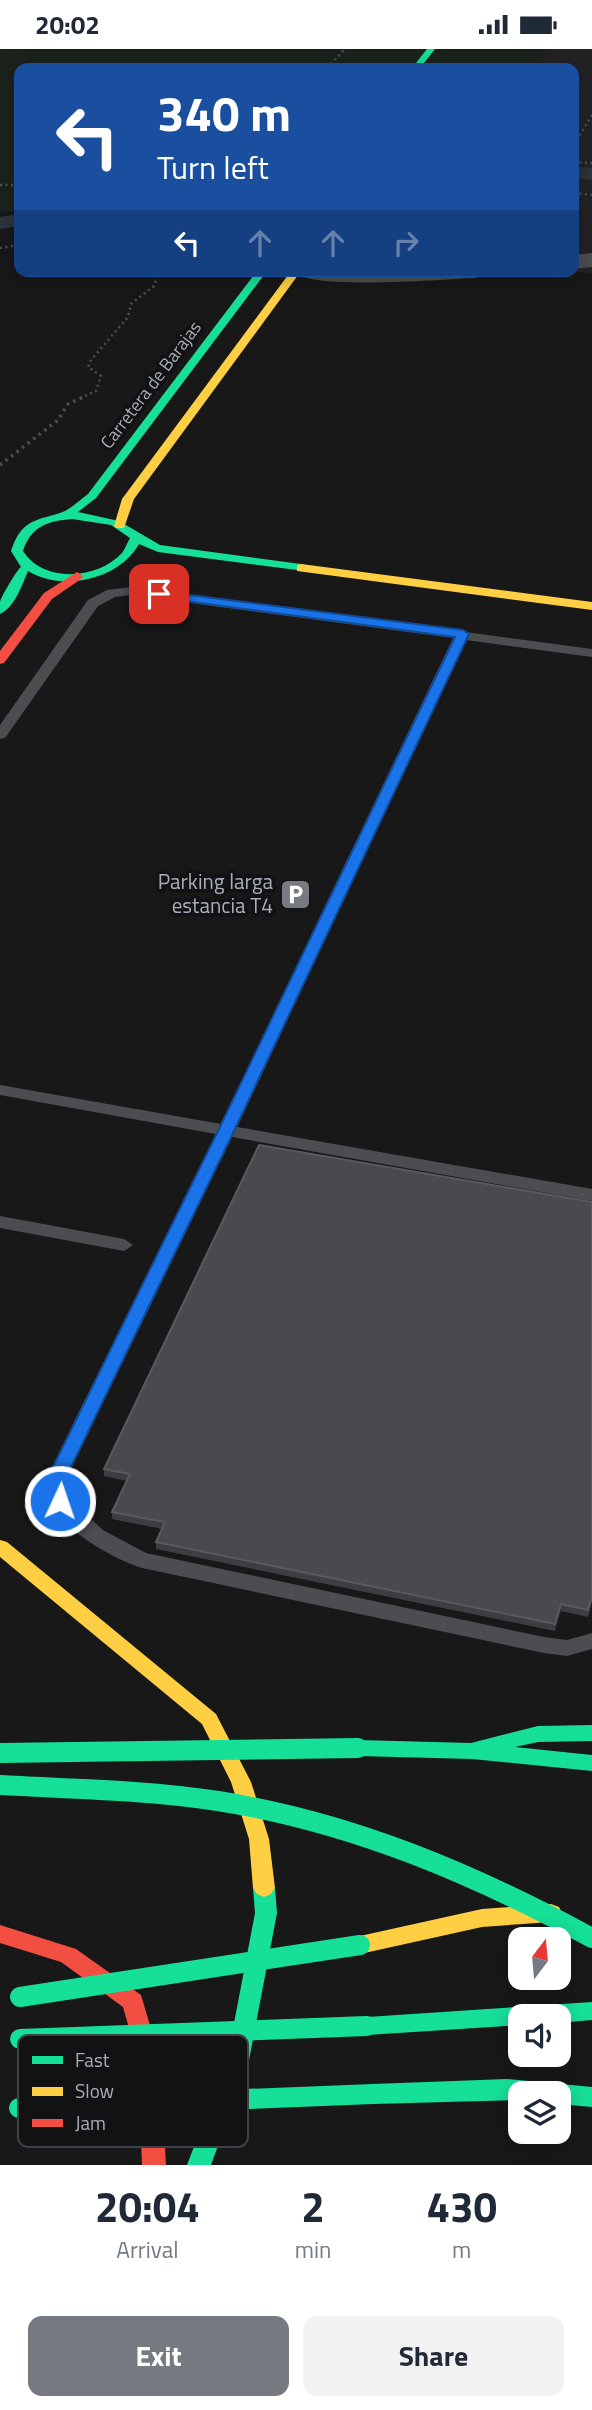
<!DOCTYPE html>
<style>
:root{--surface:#fff;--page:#f2f2f3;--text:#1f2937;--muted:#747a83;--accent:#767a81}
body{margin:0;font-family:"Titillium Web",sans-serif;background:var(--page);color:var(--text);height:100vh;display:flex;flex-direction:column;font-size:26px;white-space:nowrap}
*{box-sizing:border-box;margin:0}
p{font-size:23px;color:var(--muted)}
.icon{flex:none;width:38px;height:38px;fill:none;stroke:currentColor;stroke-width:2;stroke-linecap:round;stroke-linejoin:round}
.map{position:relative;height:2116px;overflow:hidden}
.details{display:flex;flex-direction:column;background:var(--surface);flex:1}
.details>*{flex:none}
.guide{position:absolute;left:14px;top:14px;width:565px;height:214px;border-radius:14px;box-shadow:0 4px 18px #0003;background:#1a4fa0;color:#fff;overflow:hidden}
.needle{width:46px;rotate:16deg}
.tools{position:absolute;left:508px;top:1878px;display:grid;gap:14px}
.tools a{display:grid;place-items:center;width:63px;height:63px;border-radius:14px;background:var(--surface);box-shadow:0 4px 18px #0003;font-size:35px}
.pin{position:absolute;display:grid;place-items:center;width:60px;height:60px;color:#fff;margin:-30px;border-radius:14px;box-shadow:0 4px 10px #0006}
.me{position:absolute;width:77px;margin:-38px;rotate:3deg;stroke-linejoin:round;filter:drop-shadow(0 0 5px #0008)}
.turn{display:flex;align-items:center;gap:24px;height:147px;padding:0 28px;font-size:32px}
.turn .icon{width:91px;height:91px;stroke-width:2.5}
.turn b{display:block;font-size:49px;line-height:60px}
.lanes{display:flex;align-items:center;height:66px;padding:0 28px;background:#0003;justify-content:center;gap:35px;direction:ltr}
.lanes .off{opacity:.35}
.eta{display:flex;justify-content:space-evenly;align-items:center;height:119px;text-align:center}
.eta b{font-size:42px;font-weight:700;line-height:49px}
.cta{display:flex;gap:14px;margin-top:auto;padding:14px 28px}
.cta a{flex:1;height:80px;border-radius:14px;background:var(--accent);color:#fff;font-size:28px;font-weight:700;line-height:80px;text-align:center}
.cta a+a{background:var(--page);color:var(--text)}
.status{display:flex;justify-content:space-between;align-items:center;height:49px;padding:0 35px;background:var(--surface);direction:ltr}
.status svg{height:19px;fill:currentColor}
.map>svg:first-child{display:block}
</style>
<div class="status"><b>20:02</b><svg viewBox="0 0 49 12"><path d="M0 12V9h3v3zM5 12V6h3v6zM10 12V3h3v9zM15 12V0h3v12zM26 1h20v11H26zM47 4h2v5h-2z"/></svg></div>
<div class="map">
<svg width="592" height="2116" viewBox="0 0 592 2116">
<rect width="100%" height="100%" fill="#181818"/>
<polygon fill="#222225" points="548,0 592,0 592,225 571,222 574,222 574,19 535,19"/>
<polygon fill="#1b221c" points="0,0 548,0 535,19 19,19 19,162 0,164"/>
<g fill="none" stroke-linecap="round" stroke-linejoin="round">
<g fill="#2a343a" fill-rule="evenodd">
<polygon points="574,117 592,119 592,131 574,129"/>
<polygon points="19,165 19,177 0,180 0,168"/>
</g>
<g stroke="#4e4f53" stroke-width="2.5" stroke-dasharray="2 3.5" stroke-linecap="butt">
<polyline points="327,19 345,0"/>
<polyline points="574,96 592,66"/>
<polyline points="574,113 592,114"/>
<polyline points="0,136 19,136"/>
<polyline points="574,144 592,146"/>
<polyline points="0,199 19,196"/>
<polyline points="80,349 96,342 101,327 88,318 91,311 128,268 131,255 154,237 159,222"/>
</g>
<polyline stroke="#4e4f53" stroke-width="3.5" stroke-dasharray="2.5 4.5" stroke-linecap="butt" points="0,416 58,371 68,355 84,348"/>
<g fill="#4c4d51" fill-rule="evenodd">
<path d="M131 538 592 600V608L466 591 237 1078 592 1140V1152L232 1088 69 1424V1450L103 1481 146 1504 544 1588 567 1591 592 1584V1600L567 1607 544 1604 142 1519C113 1510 61 1480 49 1452 45 1443 48 1433 49 1424L216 1085 0 1046V1036L221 1075 453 589 131 546 115 548 98 557 5 689 0 690V676L88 551 107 541Z"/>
<polygon points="0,1167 124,1190 133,1196 124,1202 0,1179"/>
</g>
<g fill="#4c4d51" fill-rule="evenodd">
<polygon points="592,204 592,218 574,220 574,206"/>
<path d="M292 222H486L475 229C447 230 306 242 292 222Z"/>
</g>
<g fill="#16e098" fill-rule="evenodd">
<polygon points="427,0 435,0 420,19 412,19"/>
<path d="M257 222H267L96 449 78 463 119 472 160 496 301 515 305 516V522L158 503 139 495C119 531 62 543 28 522 22 536 15 558 0 565 0 561 0 556 0 553 1 548 18 519 21 518L11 502C21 472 33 472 60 464 70 461 80 451 88 445ZM72 470 111 476 130 489C127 494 125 500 122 504 97 531 43 534 23 502 31 477 48 472 72 470Z"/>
<polygon points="592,1676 592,1692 538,1693 515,1698 592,1706 592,1722 472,1710 358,1707 351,1705 348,1699 351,1693 358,1691 471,1694 538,1677"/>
<polygon points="264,1830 271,1833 275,1839 277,1864 249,2011 211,2116 187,2116 227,2011 255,1864 253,1839 257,1833"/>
<polygon points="592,1953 592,1971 558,1974 558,1967 520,1967 520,1976 367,1986 359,1984 356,1977 359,1970 367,1968"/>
<polygon points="507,2030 592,2038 592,2058 558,2055 558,2044 520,2044 520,2051 373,2055 365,2052 362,2045 365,2038 373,2035"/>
</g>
<g fill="#ffcf43" fill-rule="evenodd">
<polygon points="291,222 301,222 134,450 124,479 116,479 114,477 122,450"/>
<polygon points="301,515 592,553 592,561 297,522 297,516"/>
<polygon points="0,1491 7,1493 216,1665 251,1733 269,1790 275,1839 271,1845 264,1848 257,1845 253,1839 249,1790 231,1733 202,1675 0,1508"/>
<polygon points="551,1855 559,1858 562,1864 559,1870 551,1873 482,1878 360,1905 352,1902 349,1896 352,1890 360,1887 482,1860"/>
</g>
<g fill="#f24e42" fill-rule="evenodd">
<polygon points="77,523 83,527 81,530 52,550 4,614 0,615 0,602 44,544"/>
<polygon points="0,1876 76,1900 141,1946 160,2010 166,2116 142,2116 138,2010 123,1958 61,1913 0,1894"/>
</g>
<g stroke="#16e098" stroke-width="20">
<polyline points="0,1704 358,1699"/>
<path d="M0 1736C73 1740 146 1741 218 1752 352 1773 474 1825 592 1889"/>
<polyline points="20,1948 360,1896"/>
<polyline points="20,1990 367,1977"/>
<polyline points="19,2059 373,2045"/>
</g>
</g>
<polygon fill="#3d3e41" points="592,1153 592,1552 588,1568 561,1562 555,1582 156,1500 156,1493 162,1480 112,1470 112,1463 127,1432 104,1427 104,1420"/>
<polygon fill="#292a2b" points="561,1555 561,1562 555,1582 555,1575"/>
<polygon fill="#494a4e" stroke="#585a5f" stroke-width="2" points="259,1096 592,1153 592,1547 588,1561 561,1555 555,1575 156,1493 165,1473 112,1463 130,1425 104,1420"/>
<polygon fill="#1a73e8" stroke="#114b97" stroke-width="2" points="159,542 463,581 469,585 234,1082 68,1424 69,1452 60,1459 50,1452 50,1424 218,1082 455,588 155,548 155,543"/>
<defs>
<symbol id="parking-square" viewBox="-11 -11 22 22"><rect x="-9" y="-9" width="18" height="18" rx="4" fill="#767a81" stroke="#121214"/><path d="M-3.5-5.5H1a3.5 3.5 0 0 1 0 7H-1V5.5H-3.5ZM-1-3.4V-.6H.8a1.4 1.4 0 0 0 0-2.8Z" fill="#fff"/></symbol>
</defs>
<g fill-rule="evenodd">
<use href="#parking-square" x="278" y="828" width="35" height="35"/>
</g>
<g text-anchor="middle" stroke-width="7" stroke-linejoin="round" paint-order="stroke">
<g font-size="18" fill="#a8aeb9" stroke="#121214">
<text transform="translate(151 336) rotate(-53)" y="6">Carretera de Barajas</text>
</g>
<g font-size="21" fill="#a8aeb9" stroke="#121214" text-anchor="end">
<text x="273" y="840">Parking larga<tspan x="273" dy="24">estancia T4</tspan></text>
</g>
</g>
<rect x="18" y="1986" width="230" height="112" rx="10" fill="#121214" stroke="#3f4146" stroke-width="2"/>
<rect x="32" y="2007" width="31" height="8" fill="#16e098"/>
<rect x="32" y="2038" width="31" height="9" fill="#ffcf43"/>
<rect x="32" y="2070" width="31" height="8" fill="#f24e42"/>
<g font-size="19" fill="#a8aeb9">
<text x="75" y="2018">Fast</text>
<text x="75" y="2049">Slow</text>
<text x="75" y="2081">Jam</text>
</g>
</svg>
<div class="tools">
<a><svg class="needle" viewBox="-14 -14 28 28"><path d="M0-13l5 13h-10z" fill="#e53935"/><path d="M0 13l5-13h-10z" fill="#747a83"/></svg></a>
<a><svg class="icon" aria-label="sound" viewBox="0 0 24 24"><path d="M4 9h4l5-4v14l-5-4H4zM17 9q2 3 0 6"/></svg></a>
<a><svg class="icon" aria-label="layers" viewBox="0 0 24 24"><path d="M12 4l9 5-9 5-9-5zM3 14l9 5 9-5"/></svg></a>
</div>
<div class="pin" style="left:159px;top:545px;background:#d93025"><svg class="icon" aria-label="arrive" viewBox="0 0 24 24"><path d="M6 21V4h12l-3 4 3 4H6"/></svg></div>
<svg class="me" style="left:60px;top:1452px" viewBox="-20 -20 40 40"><circle r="17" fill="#1a73e8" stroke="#fff" stroke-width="3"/><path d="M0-11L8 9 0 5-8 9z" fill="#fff"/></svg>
<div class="guide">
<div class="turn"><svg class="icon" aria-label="left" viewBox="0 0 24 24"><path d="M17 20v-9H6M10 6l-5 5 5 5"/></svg><div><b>340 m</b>Turn left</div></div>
<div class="lanes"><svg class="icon" aria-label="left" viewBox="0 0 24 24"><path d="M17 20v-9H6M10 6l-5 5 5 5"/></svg><svg class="icon off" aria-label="ahead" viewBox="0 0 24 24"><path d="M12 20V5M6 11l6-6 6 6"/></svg><svg class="icon off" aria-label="ahead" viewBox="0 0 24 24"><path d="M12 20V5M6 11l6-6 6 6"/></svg><svg class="icon off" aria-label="right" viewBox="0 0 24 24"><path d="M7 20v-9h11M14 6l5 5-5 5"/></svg></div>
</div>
</div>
<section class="details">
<div class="eta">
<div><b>20:04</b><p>Arrival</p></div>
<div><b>2</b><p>min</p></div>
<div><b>430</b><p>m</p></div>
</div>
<div class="cta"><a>Exit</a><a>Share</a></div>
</section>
